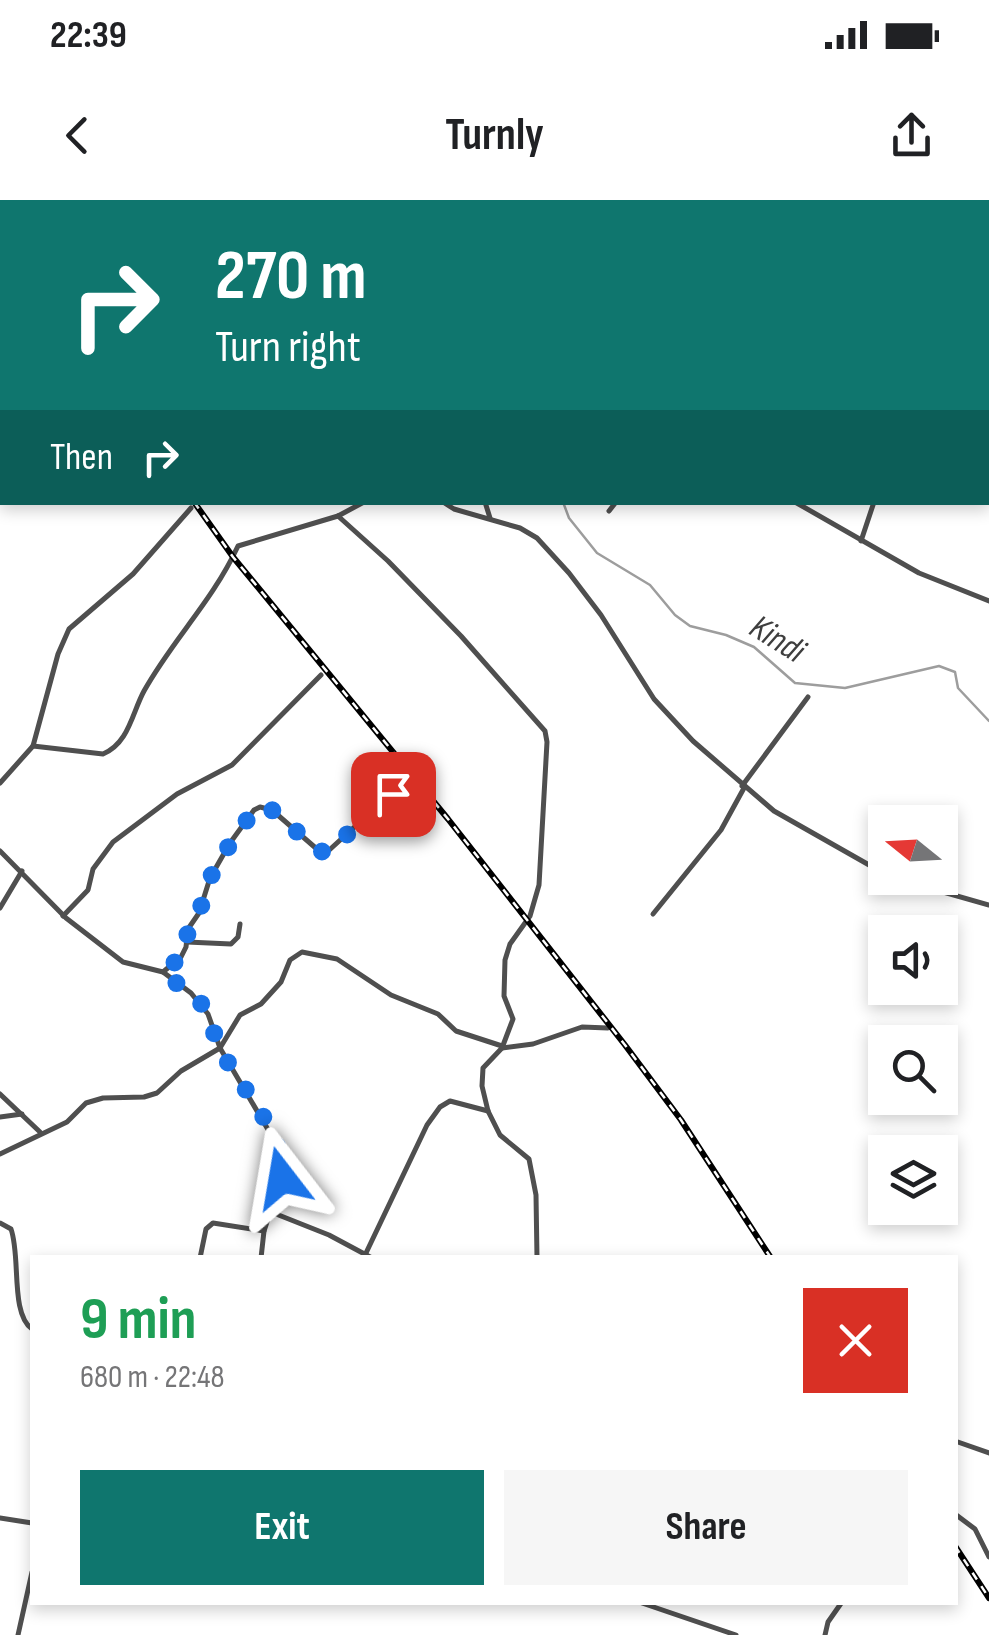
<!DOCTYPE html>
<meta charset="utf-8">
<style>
:root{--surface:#fff;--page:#f6f6f6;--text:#202124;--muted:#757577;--accent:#0f766e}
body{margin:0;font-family:"Sofia Sans Condensed",sans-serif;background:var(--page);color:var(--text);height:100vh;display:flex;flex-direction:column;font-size:38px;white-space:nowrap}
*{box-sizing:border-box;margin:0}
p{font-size:32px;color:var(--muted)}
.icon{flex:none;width:55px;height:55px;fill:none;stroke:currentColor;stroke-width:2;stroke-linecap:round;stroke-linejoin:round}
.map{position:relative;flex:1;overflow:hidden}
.details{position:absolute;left:30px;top:1055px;width:928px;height:350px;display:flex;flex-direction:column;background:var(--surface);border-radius:0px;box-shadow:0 5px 15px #0003}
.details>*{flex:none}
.hud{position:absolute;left:0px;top:0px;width:990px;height:305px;box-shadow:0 5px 15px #0003;background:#0f766e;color:#fff;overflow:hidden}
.needle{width:65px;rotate:288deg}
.tools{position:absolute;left:868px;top:605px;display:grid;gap:20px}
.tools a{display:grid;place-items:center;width:90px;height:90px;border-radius:0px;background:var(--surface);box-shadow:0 5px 15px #0003;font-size:50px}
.pin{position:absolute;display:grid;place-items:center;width:85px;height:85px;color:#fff;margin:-42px;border-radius:20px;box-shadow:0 5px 15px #0006}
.me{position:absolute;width:110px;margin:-55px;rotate:346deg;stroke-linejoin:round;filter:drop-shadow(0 0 8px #0008)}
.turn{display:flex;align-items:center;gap:35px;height:210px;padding:0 50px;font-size:45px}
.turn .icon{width:130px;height:130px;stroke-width:2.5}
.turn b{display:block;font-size:70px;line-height:85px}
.then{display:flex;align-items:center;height:95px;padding:0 50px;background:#0003;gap:20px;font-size:38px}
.round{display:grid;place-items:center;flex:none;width:105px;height:105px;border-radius:0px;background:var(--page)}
.headline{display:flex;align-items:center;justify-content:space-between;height:170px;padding:0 50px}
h1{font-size:60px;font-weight:700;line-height:75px;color:#1e9e55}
.button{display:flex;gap:20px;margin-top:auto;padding:20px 50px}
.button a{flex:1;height:115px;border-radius:0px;background:var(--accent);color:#fff;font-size:40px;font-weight:700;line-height:115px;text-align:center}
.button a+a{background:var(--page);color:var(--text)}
.status{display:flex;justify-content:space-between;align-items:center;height:70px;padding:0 50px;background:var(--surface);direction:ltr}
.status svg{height:28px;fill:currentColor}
header{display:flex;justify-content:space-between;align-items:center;height:130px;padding:0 50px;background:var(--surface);font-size:45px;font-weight:700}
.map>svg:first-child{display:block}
</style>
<div class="status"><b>22:39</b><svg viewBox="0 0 49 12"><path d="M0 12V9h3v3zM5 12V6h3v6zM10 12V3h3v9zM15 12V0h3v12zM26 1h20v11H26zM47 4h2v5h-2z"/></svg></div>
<header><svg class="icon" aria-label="back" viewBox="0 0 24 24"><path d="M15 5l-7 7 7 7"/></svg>Turnly<svg class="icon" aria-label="share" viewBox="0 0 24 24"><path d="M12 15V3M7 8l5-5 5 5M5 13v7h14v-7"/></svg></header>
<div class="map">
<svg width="989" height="1435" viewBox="0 0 989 1435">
<rect width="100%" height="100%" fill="#fff"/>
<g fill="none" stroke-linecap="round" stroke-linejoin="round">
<g stroke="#9d9d9d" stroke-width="2.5">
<polyline points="320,0 321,2"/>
<polyline points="563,302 569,318 597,353 650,385 675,415 690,426 726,435 754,447 795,483 845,488 939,466 955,472 958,488 989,521"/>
</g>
<g stroke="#4f4f4f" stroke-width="5">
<polyline points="357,0 358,2"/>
<polyline points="954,0 954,2"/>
<polyline points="12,2 13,0"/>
<polyline points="398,2 398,0"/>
<polyline points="624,2 624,0"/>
<polyline points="818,2 820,0"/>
<polyline points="909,2 911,0"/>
<polyline points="0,28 2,24"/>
<polyline points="0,109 2,110"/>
<polyline points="988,126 989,132"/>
<polyline points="988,179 989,181"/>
<polyline points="988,189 989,187"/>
<polyline points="0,242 2,242"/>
<polyline points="443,302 454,309 520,328 537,338 569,373 601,415 654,499 693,541 774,611 885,674"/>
<polyline points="485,302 490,318"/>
<polyline points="795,302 919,373 989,401"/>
<polyline points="609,311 616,302"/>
<polyline points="338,316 388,361 461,436 545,531 547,542 539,685 530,716 510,744 505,760 504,796 513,819 502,848"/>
<polyline points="861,341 874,302"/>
<polyline points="33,546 58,454 69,429 133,374 191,308"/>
<path d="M0 583 33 546 103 554C129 543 132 513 144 491 173 439 212 402 238 346L338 316 364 302"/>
<polyline points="742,586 808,497"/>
<polyline points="0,651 66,718 123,762 163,772 191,793 208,814 220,848 280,950 282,977 264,1031 261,1058"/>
<polyline points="894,678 989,705"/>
<polyline points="0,708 22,671"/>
<polyline points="653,714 721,630 744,588"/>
<polyline points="63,716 88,690 93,669 113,642 177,594 232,565 321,475"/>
<polyline points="187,742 231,744 238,737 240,724"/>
<polyline points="163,772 181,757 186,747 188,729 199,713 210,678 230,643 254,610 260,607 272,610 318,650 326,653 408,578"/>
<polyline points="0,894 40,932"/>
<polyline points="0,917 22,914"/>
<polyline points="0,954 67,922 86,903 103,898 144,897 157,893 181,871 220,848 240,815 261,804 281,782 290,760 302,752 337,759 391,795 438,814 456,831 502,846"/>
<polyline points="271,1012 329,1035 372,1058"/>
<path d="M0 1023 11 1029C21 1057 10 1113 32 1129"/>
<polyline points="366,1053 427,925 440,907 450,901 488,911"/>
<polyline points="200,1058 206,1029 213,1023 264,1031"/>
<polyline points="537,1058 536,995 529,959 500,935 488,911 482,886 483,868 502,848 533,844 582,827 608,828"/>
<polyline points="955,1241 989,1253"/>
<polyline points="955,1314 975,1329 989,1357"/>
<polyline points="0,1318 32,1323"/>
<polyline points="639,1402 736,1435"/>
<polyline points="18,1435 32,1372"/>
<polyline points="825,1435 828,1422 842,1402"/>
</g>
<defs>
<g id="rail">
<polyline points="166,2 167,0"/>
<polyline points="194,302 233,357 448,619 625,845 681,920 771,1058"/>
<polyline points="955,1346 989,1398"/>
</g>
</defs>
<use href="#rail" stroke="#000" stroke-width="6"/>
<use href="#rail" stroke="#fff" stroke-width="2.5" stroke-dasharray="8" stroke-linecap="butt"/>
</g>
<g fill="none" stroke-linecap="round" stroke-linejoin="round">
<path stroke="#1a73e8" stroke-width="18" stroke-dasharray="0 32.4" d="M282 978C283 929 243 892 222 852 213 835 211 817 200 802 190 789 174 784 163 772L181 757 186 747 188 729 199 713 210 678 230 644 254 610 260 607 272 610 318 650 326 653 393 594"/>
</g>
<g text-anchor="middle" stroke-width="9" stroke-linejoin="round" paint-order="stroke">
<g font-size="35" font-style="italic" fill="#3e3e3e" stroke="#fff">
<text transform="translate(778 438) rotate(32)" y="12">Kindi</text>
</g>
</g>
</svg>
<div class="tools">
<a><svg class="needle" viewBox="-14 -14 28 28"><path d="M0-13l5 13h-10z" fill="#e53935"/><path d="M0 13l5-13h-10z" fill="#757577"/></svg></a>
<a><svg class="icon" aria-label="sound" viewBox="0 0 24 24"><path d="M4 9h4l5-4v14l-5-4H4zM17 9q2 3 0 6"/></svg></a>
<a><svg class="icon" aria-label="search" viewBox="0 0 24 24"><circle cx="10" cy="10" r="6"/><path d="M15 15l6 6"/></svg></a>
<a><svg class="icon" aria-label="layers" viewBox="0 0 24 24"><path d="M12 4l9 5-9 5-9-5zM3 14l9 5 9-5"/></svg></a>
</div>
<div class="pin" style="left:393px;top:594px;background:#d93025"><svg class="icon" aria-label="arrive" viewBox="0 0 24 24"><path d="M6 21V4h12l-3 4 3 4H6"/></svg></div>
<svg class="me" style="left:282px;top:978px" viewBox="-20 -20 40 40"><path d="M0-17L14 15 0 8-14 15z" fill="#1a73e8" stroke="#fff" stroke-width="4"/></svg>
<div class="hud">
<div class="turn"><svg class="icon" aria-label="right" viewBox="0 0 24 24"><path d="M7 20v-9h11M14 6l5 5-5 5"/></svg><div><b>270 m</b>Turn right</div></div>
<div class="then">Then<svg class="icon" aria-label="right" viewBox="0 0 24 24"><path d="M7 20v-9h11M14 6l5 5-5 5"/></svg></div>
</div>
<section class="details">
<div class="headline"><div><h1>9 min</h1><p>680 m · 22:48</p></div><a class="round" style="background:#d93025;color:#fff"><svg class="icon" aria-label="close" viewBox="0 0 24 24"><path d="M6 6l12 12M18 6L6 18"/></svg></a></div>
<div class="button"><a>Exit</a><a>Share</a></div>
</section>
</div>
